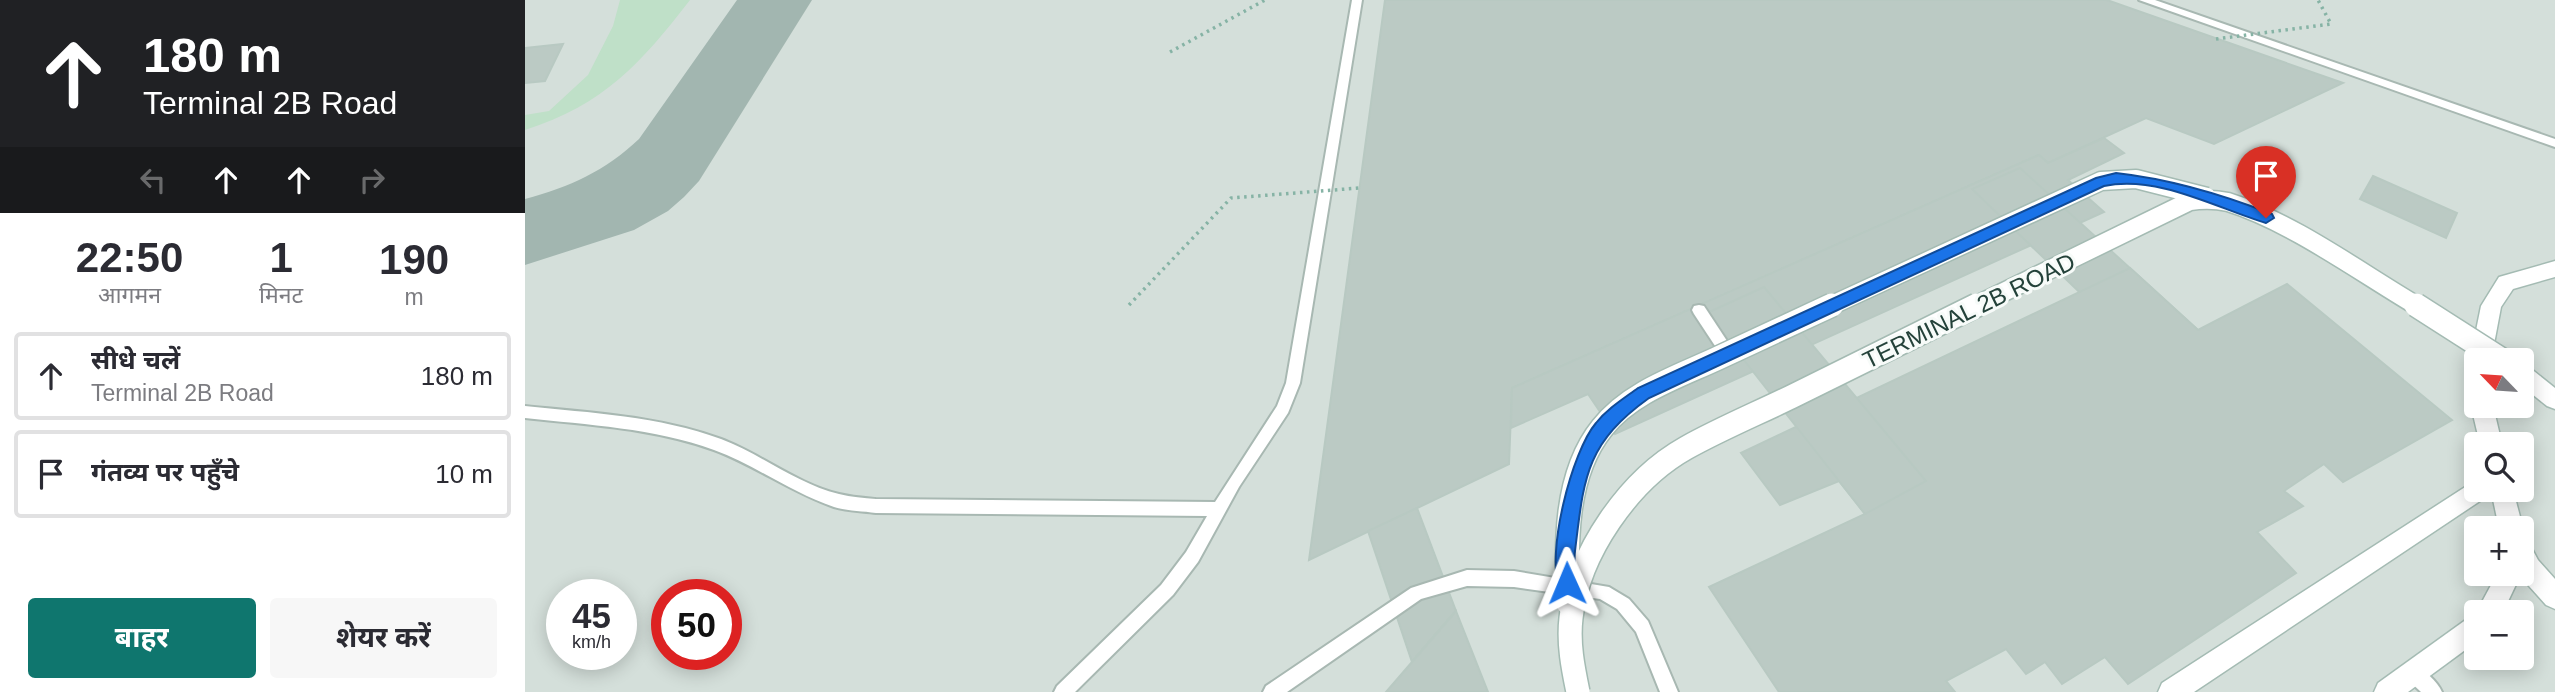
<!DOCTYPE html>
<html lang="hi">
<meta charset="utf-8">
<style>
:root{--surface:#fff;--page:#f7f7f7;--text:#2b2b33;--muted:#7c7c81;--line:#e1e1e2;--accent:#0f766e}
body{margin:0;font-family:Helvetica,"Noto Sans Devanagari",sans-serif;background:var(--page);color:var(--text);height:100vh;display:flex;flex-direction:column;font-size:26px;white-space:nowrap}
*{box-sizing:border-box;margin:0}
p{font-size:23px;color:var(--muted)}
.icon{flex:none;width:38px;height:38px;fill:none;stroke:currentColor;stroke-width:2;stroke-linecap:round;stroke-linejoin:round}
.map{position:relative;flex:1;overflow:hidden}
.sheet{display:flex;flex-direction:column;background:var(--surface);width:525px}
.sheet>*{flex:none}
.guide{background:#202124;color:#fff;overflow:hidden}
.needle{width:46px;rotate:295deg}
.buttons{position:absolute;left:1939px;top:348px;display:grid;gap:14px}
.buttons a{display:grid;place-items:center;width:70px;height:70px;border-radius:7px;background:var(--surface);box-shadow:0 4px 18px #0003;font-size:35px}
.speed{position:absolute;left:21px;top:579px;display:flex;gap:14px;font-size:35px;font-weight:700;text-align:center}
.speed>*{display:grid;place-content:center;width:91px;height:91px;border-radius:50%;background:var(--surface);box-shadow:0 4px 18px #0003;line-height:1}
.speed small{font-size:18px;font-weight:400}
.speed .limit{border:10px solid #d22;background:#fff;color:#111}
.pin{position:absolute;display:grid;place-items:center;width:60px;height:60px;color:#fff;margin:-72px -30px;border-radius:50% 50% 50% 0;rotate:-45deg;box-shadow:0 0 7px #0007}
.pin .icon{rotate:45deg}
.me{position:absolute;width:77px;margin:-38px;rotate:359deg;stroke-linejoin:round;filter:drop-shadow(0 0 5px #0008)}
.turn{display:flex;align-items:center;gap:24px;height:147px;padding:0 28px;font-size:32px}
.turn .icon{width:91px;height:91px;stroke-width:2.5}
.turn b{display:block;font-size:49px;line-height:60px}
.lanes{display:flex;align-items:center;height:66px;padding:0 28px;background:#0003;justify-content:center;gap:35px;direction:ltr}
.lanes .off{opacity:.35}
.eta{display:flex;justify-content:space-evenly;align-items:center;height:119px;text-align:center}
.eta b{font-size:42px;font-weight:700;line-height:49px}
.action{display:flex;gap:14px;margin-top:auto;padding:14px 28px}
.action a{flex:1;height:80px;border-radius:7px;background:var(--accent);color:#fff;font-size:28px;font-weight:700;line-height:80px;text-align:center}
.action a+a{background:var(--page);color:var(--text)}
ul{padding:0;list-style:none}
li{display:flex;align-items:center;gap:21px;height:88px;margin:0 14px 10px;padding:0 14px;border:4px solid var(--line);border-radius:7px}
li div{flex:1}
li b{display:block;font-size:26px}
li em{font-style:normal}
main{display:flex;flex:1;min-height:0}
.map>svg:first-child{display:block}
</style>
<main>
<section class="sheet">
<div class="guide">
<div class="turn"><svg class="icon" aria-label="ahead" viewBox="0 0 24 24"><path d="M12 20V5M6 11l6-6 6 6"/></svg><div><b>180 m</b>Terminal 2B Road</div></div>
<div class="lanes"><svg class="icon off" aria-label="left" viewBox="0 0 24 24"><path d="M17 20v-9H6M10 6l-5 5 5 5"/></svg><svg class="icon" aria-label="ahead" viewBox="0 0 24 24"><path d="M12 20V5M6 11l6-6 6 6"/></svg><svg class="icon" aria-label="ahead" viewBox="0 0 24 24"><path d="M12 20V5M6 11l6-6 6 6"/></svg><svg class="icon off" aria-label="right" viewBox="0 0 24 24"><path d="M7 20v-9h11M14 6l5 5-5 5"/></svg></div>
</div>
<div class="eta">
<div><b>22:50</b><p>आगमन</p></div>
<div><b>1</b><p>मिनट</p></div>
<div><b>190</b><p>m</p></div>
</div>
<ul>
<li><svg class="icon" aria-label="ahead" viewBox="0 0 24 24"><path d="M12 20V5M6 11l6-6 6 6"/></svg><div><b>सीधे चलें</b><p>Terminal 2B Road</p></div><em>180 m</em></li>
<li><svg class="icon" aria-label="arrive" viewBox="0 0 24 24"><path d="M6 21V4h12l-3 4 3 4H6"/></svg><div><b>गंतव्य पर पहुँचे</b></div><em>10 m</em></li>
</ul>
<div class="action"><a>बाहर</a><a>शेयर करें</a></div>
</section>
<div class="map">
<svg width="2030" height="692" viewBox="0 0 2030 692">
<rect width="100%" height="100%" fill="#e6efeb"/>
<path fill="#d4dfda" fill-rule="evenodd" d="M0 0H2030V692H0ZM1951 360H1997V406H1951ZM1951 444H1997V490H1951ZM1951 528H1997V574H1951ZM37 595H96V654H37ZM142 595H201V654H142ZM1951 612H1997V658H1951Z"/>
<path fill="#bfe0c8" d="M95 0H165C116 63 79 105 0 130V115L24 111 63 75 88 26Z"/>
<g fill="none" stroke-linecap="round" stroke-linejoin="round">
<path fill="#a2b6b0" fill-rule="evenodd" d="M212 0H287L174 181 159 197 143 211 109 230 0 265V199C45 187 80 171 114 139Z"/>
</g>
<g fill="#bbcac4" stroke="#b8c9c2" stroke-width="2">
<polygon points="860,0 1582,0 1818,83 1689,144 1621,118 1523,163 1514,155 987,388 984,464 784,560"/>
<polygon points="38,44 20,81 0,83 0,48"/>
<polygon points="1579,138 1599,153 1543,180 1579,212 1090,434 1063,394 986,428 987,388 1514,155 1523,163"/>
<polygon points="1495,168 1673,330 1622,357 1447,189"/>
<polygon points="1848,176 1932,213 1921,238 1835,199"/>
<polygon points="1605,268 1673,330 1762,284 1927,420 1818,482 1799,464 1759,491 1778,506 1732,532 1771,573 1603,684 1580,657 1537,684 1520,662 1501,674 1481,649 1421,681 1430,692 1254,692 1184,587 1340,514 1314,481 1255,505 1216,453"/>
<polygon points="1239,287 1401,481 1340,514 1182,313"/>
<polygon points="892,508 931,611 887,662 843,531"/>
<polygon points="931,611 963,692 861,692 887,662"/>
</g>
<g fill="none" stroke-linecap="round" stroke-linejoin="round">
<defs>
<g id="lane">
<path d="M827 0H837L775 383 763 413 714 487 673 562 648 595 550 692H529L532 686 636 585 661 552 682 516 351 513C337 511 322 511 309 507 267 493 230 465 189 450 129 428 63 425 0 418V406C66 413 134 416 196 439 236 454 272 484 314 494 326 497 339 498 351 499L690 502 752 406 761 383Z"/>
<polygon points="1614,0 1630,0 2030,139 2030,147"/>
<polygon points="1174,305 1179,306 1208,350 1210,354 1208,358 1198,358 1169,314 1167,310 1169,306"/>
<polygon points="942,570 989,571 1084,587 1104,599 1123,621 1153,692 1135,692 1111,632 1092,609 1075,599 989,587 942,586 896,599 762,692 738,692 741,686 886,588"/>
<path d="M1888 665C1899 669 1912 681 1917 692H1896L1882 679 1880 673 1882 667Z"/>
</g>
<g id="secondary">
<polygon points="2030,261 2030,277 1988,289 1976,307 1966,360 1951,360 1951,367 1949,366 1945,360 1956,306 1974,277"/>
<polygon points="1997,365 2005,368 2030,388 2030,409 2022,406 1997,386"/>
<polygon points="1951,399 1951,406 1968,406 1977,444 1955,444 1946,406"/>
<polygon points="1951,480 1951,490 1964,490 1961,497 1669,692 1633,692 1637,683"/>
<polygon points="1966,490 1988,490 1998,528 1997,530 1974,528"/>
<polygon points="1997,542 2005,545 2013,560 2030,579 2030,609 2021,605 1995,576 1978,612 1951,613 1972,574 1997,574"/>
<polygon points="1951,615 1951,642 1883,692 1849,692 1853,683 1942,619"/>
</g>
</defs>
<use href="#lane" stroke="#a8b8b2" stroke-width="4"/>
<use href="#secondary" stroke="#a4bbb3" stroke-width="3"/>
<polyline stroke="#86b3a5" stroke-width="3.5" stroke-dasharray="2.5 4.5" stroke-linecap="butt" points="645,52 740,0"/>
<use href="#lane" fill="#fff" fill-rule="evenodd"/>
<use href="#secondary" fill="#fff" fill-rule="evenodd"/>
<defs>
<g id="secondary-bridge-far1">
<polyline points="1303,307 1576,181 1611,179 1682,197"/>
<path d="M1448 307 1665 201C1678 199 1690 199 1703 202 1767 222 1836 273 1894 307"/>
</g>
<g id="secondary-bridge">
<polyline points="1891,305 1977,360"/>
<path d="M1043 603C1041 546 1039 475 1077 428 1104 393 1152 377 1191 359 1229 341 1268 323 1307 305"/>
<path d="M1053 692C1048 668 1043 643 1046 618 1053 553 1104 480 1161 448 1195 429 1231 414 1266 397 1328 366 1390 336 1452 305"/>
</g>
</defs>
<use href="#secondary-bridge-far1" stroke="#a4bbb3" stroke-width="21" stroke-linecap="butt"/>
<use href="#secondary-bridge" stroke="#a4bbb3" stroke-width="26" stroke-linecap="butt"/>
<g stroke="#86b3a5" stroke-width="3.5" stroke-dasharray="2.5 4.5" stroke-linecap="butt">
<polyline points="1691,39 1806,24 1793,0"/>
<polyline points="604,305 706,198 834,188"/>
</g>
<use href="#secondary-bridge-far1" stroke="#fff" stroke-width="18"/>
<use href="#secondary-bridge" stroke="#fff" stroke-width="23"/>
</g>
<path fill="#1a73e8" stroke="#114b97" stroke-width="2" d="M1591 173C1645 179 1696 194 1747 214L1749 218 1741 223C1691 208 1634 175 1579 186L1124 398C1060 444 1059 478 1050 551 1048 564 1053 577 1048 589L1042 591 1035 589C1020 555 1047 451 1071 423 1082 409 1098 399 1113 388L1571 178Z"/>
<g text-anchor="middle" stroke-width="6" stroke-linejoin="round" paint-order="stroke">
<g font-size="24" fill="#24423a" stroke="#f7fbf9">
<text transform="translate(1444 311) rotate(-26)" y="8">TERMINAL 2B ROAD</text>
</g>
</g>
</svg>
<div class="buttons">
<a><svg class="needle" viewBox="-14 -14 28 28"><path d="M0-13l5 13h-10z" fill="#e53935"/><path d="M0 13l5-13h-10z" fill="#7c7c81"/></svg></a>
<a><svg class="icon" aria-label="search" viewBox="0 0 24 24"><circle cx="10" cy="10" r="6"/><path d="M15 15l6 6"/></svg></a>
<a>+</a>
<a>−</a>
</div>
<div class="speed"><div>45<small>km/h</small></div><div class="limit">50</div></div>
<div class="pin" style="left:1741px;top:218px;background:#d93025"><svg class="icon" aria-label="arrive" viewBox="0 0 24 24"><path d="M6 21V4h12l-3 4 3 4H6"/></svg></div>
<svg class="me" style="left:1042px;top:583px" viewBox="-20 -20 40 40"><path d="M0-17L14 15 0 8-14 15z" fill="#1a73e8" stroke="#fff" stroke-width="4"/></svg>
</div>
</main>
